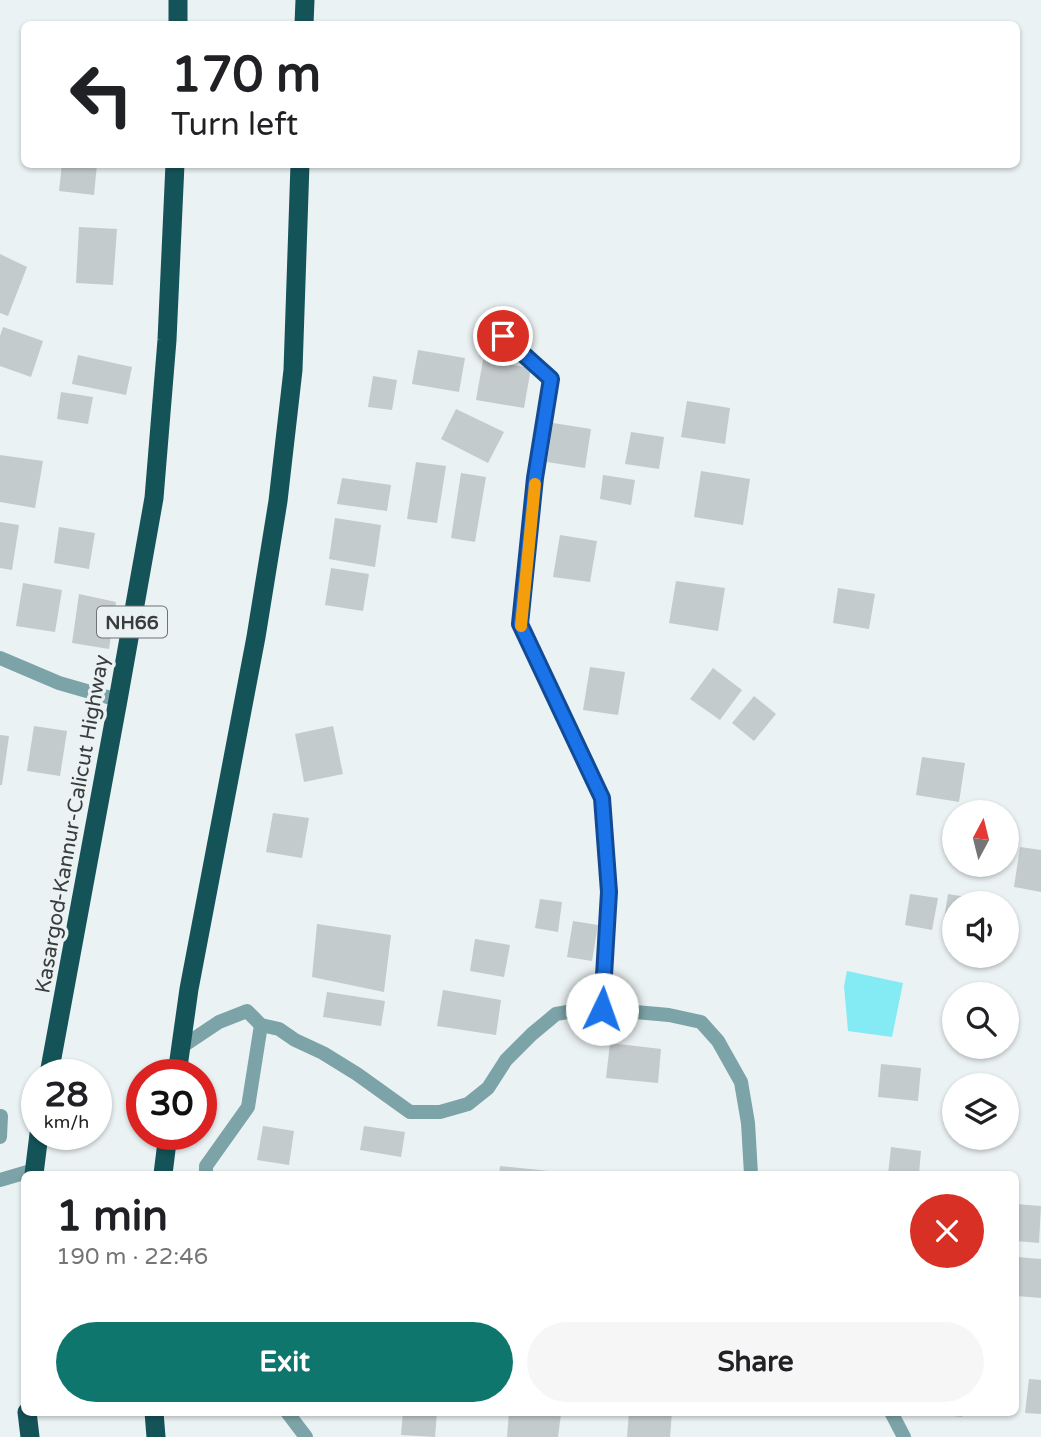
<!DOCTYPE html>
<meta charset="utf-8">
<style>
:root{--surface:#fff;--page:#f6f6f6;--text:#202124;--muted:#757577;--accent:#0f766e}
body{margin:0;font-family:"Varela Round",sans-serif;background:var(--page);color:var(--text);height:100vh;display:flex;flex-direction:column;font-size:26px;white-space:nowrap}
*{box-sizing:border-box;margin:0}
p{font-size:23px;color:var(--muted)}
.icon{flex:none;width:38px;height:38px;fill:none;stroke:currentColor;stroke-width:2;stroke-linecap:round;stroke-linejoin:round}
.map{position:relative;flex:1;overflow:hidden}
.side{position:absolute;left:21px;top:1171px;width:998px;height:245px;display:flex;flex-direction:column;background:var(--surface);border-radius:10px;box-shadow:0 2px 5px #0004}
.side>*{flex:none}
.top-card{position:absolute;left:21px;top:21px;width:999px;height:147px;border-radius:10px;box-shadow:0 2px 5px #0004;background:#fff;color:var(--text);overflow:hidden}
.needle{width:46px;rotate:7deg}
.tools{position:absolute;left:942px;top:800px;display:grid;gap:14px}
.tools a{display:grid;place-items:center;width:77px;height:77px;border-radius:50%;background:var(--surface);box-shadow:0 2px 5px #0004;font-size:35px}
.speed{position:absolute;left:21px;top:1059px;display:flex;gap:14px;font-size:35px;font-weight:700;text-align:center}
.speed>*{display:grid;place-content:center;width:91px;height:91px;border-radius:50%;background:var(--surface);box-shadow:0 2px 5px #0004;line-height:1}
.speed small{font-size:18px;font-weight:400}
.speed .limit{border:10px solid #d22;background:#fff;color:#111}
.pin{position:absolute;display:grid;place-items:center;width:60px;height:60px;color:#fff;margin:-30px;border:4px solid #fff;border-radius:50%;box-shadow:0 2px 7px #0007}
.me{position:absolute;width:77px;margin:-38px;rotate:3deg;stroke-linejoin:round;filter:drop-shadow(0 0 5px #0008)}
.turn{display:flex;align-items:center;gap:24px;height:147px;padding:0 35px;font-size:32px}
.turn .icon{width:91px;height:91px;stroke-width:2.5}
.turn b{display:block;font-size:49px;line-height:60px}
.round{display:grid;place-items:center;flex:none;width:74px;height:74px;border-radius:37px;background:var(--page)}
.head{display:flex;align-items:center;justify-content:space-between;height:119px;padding:0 35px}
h1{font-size:42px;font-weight:800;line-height:52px}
.primary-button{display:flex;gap:14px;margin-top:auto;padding:14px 35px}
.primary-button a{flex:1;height:80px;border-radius:42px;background:var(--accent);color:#fff;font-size:28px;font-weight:800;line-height:80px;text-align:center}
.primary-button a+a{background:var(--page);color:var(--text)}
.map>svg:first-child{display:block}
</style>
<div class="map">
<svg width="1041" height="1437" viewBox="0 0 1041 1437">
<rect width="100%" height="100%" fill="#ebf2f3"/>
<polygon fill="#84eaf4" points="847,971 903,983 892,1037 848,1031 844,986"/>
<g fill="#c4cbcc">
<polygon points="62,164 97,164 94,195 59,191"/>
<polygon points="79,227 117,229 113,285 76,283"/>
<polygon points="0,254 27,267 8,316 0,313"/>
<polygon points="3,327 43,341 31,377 0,366 0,336"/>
<polygon points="418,350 465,358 459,392 412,384"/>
<polygon points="78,355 132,367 126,395 72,384"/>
<polygon points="483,360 531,368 524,408 476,400"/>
<polygon points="373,376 397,380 392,410 368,407"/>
<polygon points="61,392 93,397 88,424 57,419"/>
<polygon points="687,401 730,408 725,444 681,437"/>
<polygon points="456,409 504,432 488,463 441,439"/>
<polygon points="553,423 591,429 585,468 547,462"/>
<polygon points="631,432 664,437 659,469 625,464"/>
<polygon points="0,455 43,461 35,508 0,502"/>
<polygon points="416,462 446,466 437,523 407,519"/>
<polygon points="701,471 750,479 743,525 694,517"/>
<polygon points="461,473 486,477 475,542 451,538"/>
<polygon points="603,475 635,480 631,505 600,499"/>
<polygon points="342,478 391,485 387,511 337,504"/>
<polygon points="335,518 381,525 375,567 329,559"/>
<polygon points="0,522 19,525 12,570 0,568"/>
<polygon points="59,527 95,533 89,569 54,563"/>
<polygon points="560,535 597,541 590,582 553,577"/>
<polygon points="331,568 369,574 363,611 325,605"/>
<polygon points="676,581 725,588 718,631 669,623"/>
<polygon points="23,583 62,590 55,632 16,626"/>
<polygon points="838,588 875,594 869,629 833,623"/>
<polygon points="79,594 116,602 109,649 72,643"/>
<polygon points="590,667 625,672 618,715 583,710"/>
<polygon points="713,668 742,690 720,720 690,699"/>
<polygon points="754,696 776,714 754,741 732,723"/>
<polygon points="34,726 67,731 60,776 27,771"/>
<polygon points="333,726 343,774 304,782 295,734"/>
<polygon points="0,735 9,736 2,785 0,785"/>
<polygon points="922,757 965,763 959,802 916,795"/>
<polygon points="273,813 309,818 302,858 266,852"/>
<polygon points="1020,847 1041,850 1041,892 1014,887"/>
<polygon points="910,894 938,898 932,930 905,925"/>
<polygon points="948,894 992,901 991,903 954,903 954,933 942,931"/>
<polygon points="540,899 562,902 558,932 535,928"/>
<polygon points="573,921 598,925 592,961 567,957"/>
<polygon points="317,924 391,935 384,992 312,977"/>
<polygon points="475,939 510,945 504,977 470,971"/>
<polygon points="443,990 501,1000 496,1035 437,1026"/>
<polygon points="327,992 385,1001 381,1026 323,1017"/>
<polygon points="610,1043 661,1049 658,1083 606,1078"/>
<polygon points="881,1064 921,1068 918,1101 878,1097"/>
<polygon points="263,1126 294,1131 289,1165 257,1160"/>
<polygon points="364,1126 405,1132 401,1157 360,1150"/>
<polygon points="891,1147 921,1151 919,1174 888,1174"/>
<polygon points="500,1166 559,1172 559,1174 499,1174"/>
<polygon points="1015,1204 1041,1206 1039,1243 1015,1241"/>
<polygon points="1017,1257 1041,1259 1041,1298 1015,1296"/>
<polygon points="1029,1379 1041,1380 1041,1414 1025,1413"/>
<polygon points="403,1412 437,1412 435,1437 401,1435"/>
<polygon points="509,1412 542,1412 561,1414 558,1437 507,1437"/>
<polygon points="629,1412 672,1412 670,1437 627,1437"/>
<polygon points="936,1412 962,1412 962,1417 936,1414"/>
</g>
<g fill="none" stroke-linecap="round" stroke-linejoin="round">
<g stroke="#7ca3a7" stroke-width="14">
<polyline points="503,336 551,379 535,478 520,624 602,798 609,892 602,1009"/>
<polyline points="0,658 59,683 118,700"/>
<polyline points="180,1048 219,1022 247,1011 261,1025 279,1029 295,1040 323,1053 357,1074 410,1112 440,1112 468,1104 488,1088 506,1060 532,1034 556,1014 590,1008 669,1015 701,1022 718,1041 741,1082 748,1123 751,1174"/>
<polyline points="0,1116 1,1116 0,1137"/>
<polyline points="206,1174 206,1166 248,1107 261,1025"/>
<polyline points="0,1180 34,1170"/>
<polyline points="891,1412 904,1437"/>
</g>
<polyline stroke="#7ca3a7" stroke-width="14" points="287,1412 306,1437"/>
<g stroke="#145358" stroke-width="19">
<polyline points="178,24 178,0"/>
<polyline points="304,24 305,0"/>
<polyline points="49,1074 118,700 154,498 167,340 175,164"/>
<polyline points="177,1074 189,989 256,637 278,501 293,370 300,164"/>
<polyline points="34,1174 39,1134"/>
<polyline points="163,1174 168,1134"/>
<polyline points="27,1412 30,1437"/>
<polyline points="154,1412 156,1437"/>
</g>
</g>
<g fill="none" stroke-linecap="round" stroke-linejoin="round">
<defs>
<polyline id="route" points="503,336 551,379 535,478 520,624 602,798 609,892 602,1009"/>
</defs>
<use href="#route" stroke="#114b97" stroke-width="18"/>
<use href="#route" stroke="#1a73e8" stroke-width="12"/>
<polyline stroke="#f59e0b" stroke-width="12" points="521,626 535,484"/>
</g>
<g text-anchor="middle" stroke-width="7" stroke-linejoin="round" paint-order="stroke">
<rect fill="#ebf2f3" stroke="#6f7374" stroke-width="2" x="97" y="606.5" width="70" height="31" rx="5"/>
<g font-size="19" font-weight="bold" fill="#3a3d3d">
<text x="132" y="629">NH66</text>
</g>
<g font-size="21" fill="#3a3d3d" stroke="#ebf2f3">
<text transform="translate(72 824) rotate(-80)" y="7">Kasargod-Kannur-Calicut Highway</text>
</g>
</g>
</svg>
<div class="tools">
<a><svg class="needle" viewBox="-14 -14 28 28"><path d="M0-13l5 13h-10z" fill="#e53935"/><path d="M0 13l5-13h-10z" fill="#757577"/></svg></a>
<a><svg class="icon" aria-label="sound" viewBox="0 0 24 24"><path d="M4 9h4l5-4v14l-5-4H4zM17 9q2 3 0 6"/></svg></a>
<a><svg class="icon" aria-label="search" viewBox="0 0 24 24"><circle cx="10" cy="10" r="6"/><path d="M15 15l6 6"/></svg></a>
<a><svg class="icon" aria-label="layers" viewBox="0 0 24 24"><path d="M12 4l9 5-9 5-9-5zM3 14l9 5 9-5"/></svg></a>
</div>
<div class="speed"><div>28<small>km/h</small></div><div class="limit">30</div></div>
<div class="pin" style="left:503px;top:336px;background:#d93025"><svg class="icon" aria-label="arrive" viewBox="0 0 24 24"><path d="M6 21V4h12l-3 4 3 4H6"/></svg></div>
<svg class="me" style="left:602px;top:1009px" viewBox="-20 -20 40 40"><circle r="19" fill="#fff"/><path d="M0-13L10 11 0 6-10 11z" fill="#1a73e8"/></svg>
<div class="top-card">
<div class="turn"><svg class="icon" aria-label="left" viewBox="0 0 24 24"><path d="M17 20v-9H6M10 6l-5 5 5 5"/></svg><div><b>170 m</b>Turn left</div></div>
</div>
<section class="side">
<div class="head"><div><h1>1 min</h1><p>190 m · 22:46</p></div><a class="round" style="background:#d93025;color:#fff"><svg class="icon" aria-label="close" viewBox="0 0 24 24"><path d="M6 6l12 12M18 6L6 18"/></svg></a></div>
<div class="primary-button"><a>Exit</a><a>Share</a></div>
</section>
</div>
